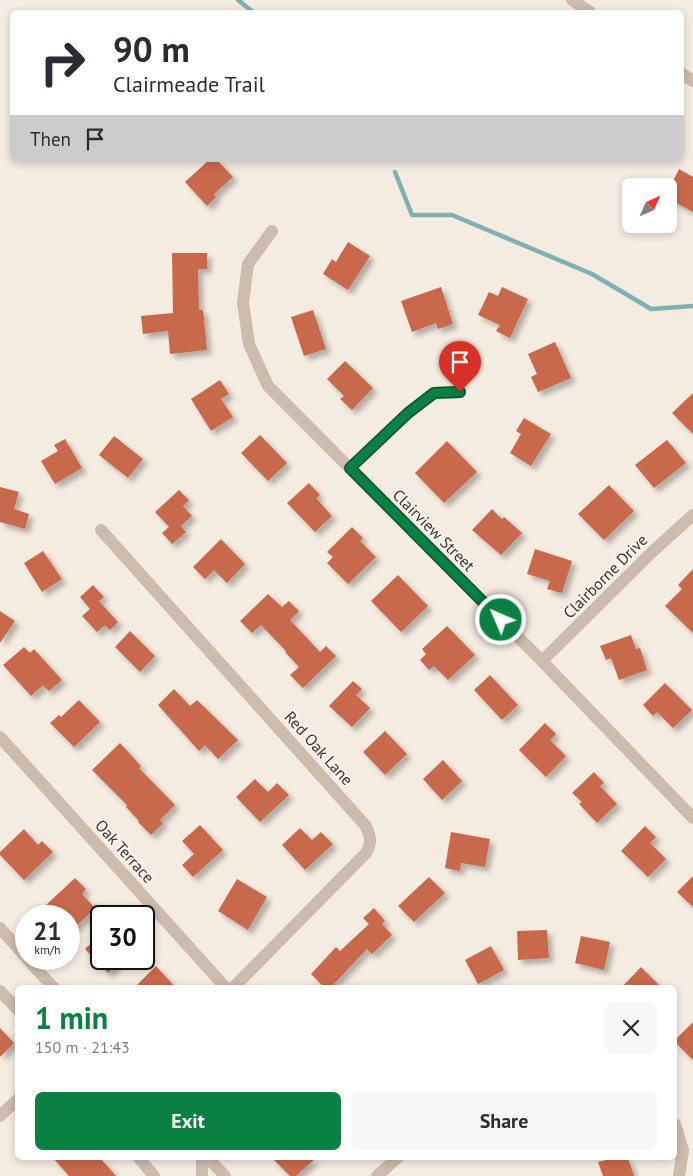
<!DOCTYPE html>
<meta charset="utf-8">
<style>
:root{--surface:#fff;--page:#f7f7f7;--text:#2b2b33;--muted:#7c7c81;--accent:#0b8043}
body{margin:0;font-family:"PT Sans",sans-serif;background:var(--page);color:var(--text);height:100vh;display:flex;flex-direction:column;font-size:19px;white-space:nowrap}
*{box-sizing:border-box;margin:0}
p{font-size:16px;color:var(--muted)}
.icon{flex:none;width:28px;height:28px;fill:none;stroke:currentColor;stroke-width:2;stroke-linecap:round;stroke-linejoin:round}
.map{position:relative;flex:1;overflow:hidden}
.panel{position:absolute;left:15px;top:985px;width:662px;height:175px;display:flex;flex-direction:column;background:var(--surface);border-radius:8px;box-shadow:0 2px 8px #0003}
.panel>*{flex:none}
.guide{position:absolute;left:10px;top:10px;width:674px;height:152px;border-radius:8px;box-shadow:0 2px 8px #0003;background:#fff;color:var(--text);overflow:hidden}
.needle{width:32px;rotate:45deg}
.controls{position:absolute;left:622px;top:178px;display:grid;gap:10px}
.controls a{display:grid;place-items:center;width:55px;height:55px;border-radius:8px;background:var(--surface);box-shadow:0 2px 8px #0003;font-size:25px}
.speed{position:absolute;left:15px;top:905px;display:flex;gap:10px;font-size:25px;font-weight:700;text-align:center}
.speed>*{display:grid;place-content:center;width:65px;height:65px;border-radius:50%;background:var(--surface);box-shadow:0 2px 8px #0003;line-height:1}
.speed small{font-size:12px;font-weight:400}
.speed .limit{border:2px solid #111;border-radius:8px;background:#fff;color:#111}
.pin{position:absolute;display:grid;place-items:center;width:42px;height:42px;color:#fff;margin:-51px -21px;border-radius:50% 50% 50% 0;rotate:-45deg;box-shadow:0 0 5px #0007}
.pin .icon{rotate:45deg}
.me{position:absolute;width:55px;margin:-28px;rotate:315deg;stroke-linejoin:round;filter:drop-shadow(0 0 4px #0008)}
.turn{display:flex;align-items:center;gap:18px;height:105px;padding:0 20px;font-size:22px}
.turn .icon{width:65px;height:65px;stroke-width:2.5}
.turn b{display:block;font-size:35px;line-height:42px}
.then{display:flex;align-items:center;height:48px;padding:0 20px;background:#0003;gap:10px;font-size:19px}
.round{display:grid;place-items:center;flex:none;width:52px;height:52px;border-radius:8px;background:var(--page)}
.summary{display:flex;align-items:center;justify-content:space-between;height:85px;padding:0 20px}
h1{font-size:30px;font-weight:600;line-height:38px;color:var(--accent)}
.action{display:flex;gap:10px;margin-top:auto;padding:10px 20px}
.action a{flex:1;height:58px;border-radius:8px;background:var(--accent);color:#fff;font-size:20px;font-weight:600;line-height:58px;text-align:center}
.action a+a{background:var(--page);color:var(--text)}
.map>svg:first-child{display:block}
</style>
<div class="map">
<svg width="693" height="1176" viewBox="0 0 693 1176">
<defs>
<filter id="shadow"><feDropShadow dx="4.5" dy="4.5" stdDeviation="2.5" flood-color="#0004"/></filter>
</defs>
<rect width="100%" height="100%" fill="#f4ebe1"/>
<g fill="none" stroke-linecap="round" stroke-linejoin="round">
<g stroke="#7fb0b2" stroke-width="4.5">
<polyline points="238,0 253,12"/>
<polyline points="395,172 412,215 452,215 592,274 651,309 693,306"/>
</g>
</g>
<g fill="#c8694b" filter="url(#shadow)">
<polygon points="209,160 217,160 233,177 214,194 216,197 207,206 185,182"/>
<polygon points="679,169 693,177 693,212 669,199 669,189"/>
<polygon points="348,242 370,256 348,290 323,274 332,259 336,262"/>
<polygon points="172,253 207,253 207,269 198,269 199,310 203,310 207,350 170,354 168,331 143,334 141,316 173,313"/>
<polygon points="441,287 453,324 438,329 436,323 412,332 401,301"/>
<polygon points="502,287 528,299 510,338 496,331 500,325 478,315 489,292 498,296"/>
<polygon points="313,310 326,349 304,356 291,317"/>
<polygon points="555,342 571,378 538,392 531,377 537,374 528,354"/>
<polygon points="345,361 373,388 352,410 340,399 344,396 327,379"/>
<polygon points="220,380 229,394 221,399 233,417 211,431 191,399"/>
<polygon points="693,393 693,434 672,413"/>
<polygon points="524,418 551,434 531,466 510,453 521,434 516,431"/>
<polygon points="260,435 287,463 268,481 241,453"/>
<polygon points="114,436 143,459 128,478 99,455"/>
<polygon points="65,439 82,468 55,484 41,461 58,451 54,445"/>
<polygon points="667,440 686,463 654,488 635,465"/>
<polygon points="447,441 477,472 444,503 415,473"/>
<polygon points="309,483 320,495 316,498 332,516 315,532 287,503"/>
<polygon points="609,485 634,511 604,540 578,514"/>
<polygon points="0,487 19,492 14,509 29,514 25,529 0,522"/>
<polygon points="179,490 189,500 183,506 192,516 181,526 186,532 172,544 162,533 169,527 155,512"/>
<polygon points="492,509 502,519 504,517 522,533 501,555 472,530"/>
<polygon points="352,527 363,538 360,541 376,557 348,584 327,563 333,557 327,552"/>
<polygon points="221,539 245,564 227,583 214,570 205,579 193,567"/>
<polygon points="535,549 572,561 562,593 547,589 550,581 527,574"/>
<polygon points="43,551 62,579 42,592 24,563"/>
<polygon points="693,569 693,633 665,606 682,589 678,585"/>
<polygon points="398,575 428,606 401,632 371,601"/>
<polygon points="93,585 104,597 99,601 118,622 110,630 105,625 97,632 82,616 90,609 80,597"/>
<polygon points="268,594 282,607 289,601 299,611 290,620 320,652 326,646 336,656 303,688 290,675 299,667 285,652 286,651 261,625 252,633 240,621"/>
<polygon points="0,611 15,621 0,643"/>
<polygon points="447,626 475,655 448,680 434,666 429,670 420,660 426,654 422,649"/>
<polygon points="130,631 155,656 140,672 115,647"/>
<polygon points="631,635 636,649 640,648 647,670 619,680 611,658 606,660 600,646"/>
<polygon points="24,647 30,653 34,649 62,680 49,691 43,685 31,696 3,665"/>
<polygon points="490,675 518,705 502,720 474,690"/>
<polygon points="353,681 362,689 356,695 370,708 352,727 329,706"/>
<polygon points="665,683 692,710 673,728 657,712 653,716 643,705"/>
<polygon points="174,689 190,706 197,700 238,740 218,759 205,745 199,751 158,705"/>
<polygon points="79,700 100,722 74,747 50,723 59,715 61,717"/>
<polygon points="545,723 556,734 550,740 566,756 546,777 519,750"/>
<polygon points="385,731 407,754 385,775 363,752"/>
<polygon points="120,743 141,766 139,768 175,805 160,820 163,823 151,835 138,822 139,821 126,807 127,805 92,770"/>
<polygon points="443,760 462,781 442,800 423,779"/>
<polygon points="594,772 604,783 600,786 617,804 597,823 579,804 582,802 572,793"/>
<polygon points="255,779 268,792 277,783 289,795 260,822 236,797"/>
<polygon points="200,825 223,850 193,877 182,865 194,854 182,841"/>
<polygon points="645,826 656,837 650,843 666,859 648,877 621,851"/>
<polygon points="300,828 312,840 321,832 333,844 305,870 282,845"/>
<polygon points="24,829 38,845 42,841 53,852 24,880 0,855 0,852"/>
<polygon points="451,832 490,839 485,867 461,863 460,871 445,868"/>
<polygon points="693,876 693,907 677,892"/>
<polygon points="429,877 445,893 414,922 398,906"/>
<polygon points="75,878 86,889 82,894 95,908 69,933 69,916 57,916 46,905"/>
<polygon points="237,879 267,897 248,930 218,911"/>
<polygon points="374,908 385,921 382,924 392,935 372,954 367,949 330,988 325,988 311,974 336,947 340,951 369,924 363,918"/>
<polygon points="547,930 549,958 518,960 517,931"/>
<polygon points="101,934 101,959 123,959 108,973 85,949"/>
<polygon points="581,936 610,942 604,970 575,963"/>
<polygon points="491,946 504,970 478,984 465,960"/>
<polygon points="156,966 176,988 134,988"/>
<polygon points="641,967 662,988 621,988"/>
<polygon points="693,1022 693,1060 675,1042 675,1040"/>
<polygon points="0,1028 14,1043 0,1057"/>
<polygon points="53,1158 100,1158 116,1176 69,1176"/>
<polygon points="272,1158 316,1158 296,1176 290,1176"/>
<polygon points="614,1158 628,1158 634,1176 603,1176 598,1162"/>
</g>
<g fill="none" stroke-linecap="round" stroke-linejoin="round">
<g stroke="#cdbbac" stroke-width="12">
<polyline points="572,0 590,12"/>
<polyline points="681,73 693,81"/>
<polyline points="272,231 248,264 243,303 249,344 268,386 542,661 693,818"/>
<polyline points="350,468 408,413 434,393 460,392"/>
<path d="M101 530 365 825C371 837 372 842 366 853L233 988"/>
<polyline points="542,661 652,552 693,515"/>
<polyline points="0,737 226,988"/>
<polyline points="0,928 26,957"/>
<polyline points="27,959 54,988"/>
<polyline points="0,991 18,1010"/>
<polyline points="0,1116 18,1099"/>
<polyline points="675,1124 683,1150 679,1176"/>
<polyline points="139,1158 154,1176"/>
<polyline points="208,1158 225,1176"/>
<polyline points="202,1176 202,1158"/>
<polyline points="377,1176 397,1158"/>
</g>
</g>
<g fill="none" stroke-linecap="round" stroke-linejoin="round">
<defs>
<polyline id="route" points="460,392 434,393 408,413 350,468 501,620"/>
</defs>
<use href="#route" stroke="#07532c" stroke-width="12"/>
<use href="#route" stroke="#0b8043" stroke-width="9"/>
</g>
<g text-anchor="middle" stroke-width="4" stroke-linejoin="round" paint-order="stroke">
<g font-size="16" fill="#3b302b" stroke="#fbf5ee">
<text transform="translate(434 530) rotate(45)" y="6">Clairview Street</text>
<text transform="translate(605 576) rotate(-45)" y="6">Clairborne Drive</text>
<text transform="translate(319 748) rotate(48)" y="6">Red Oak Lane</text>
<text transform="translate(125 851) rotate(48)" y="6">Oak Terrace</text>
</g>
</g>
</svg>
<div class="controls">
<a><svg class="needle" viewBox="-14 -14 28 28"><path d="M0-13l5 13h-10z" fill="#e53935"/><path d="M0 13l5-13h-10z" fill="#7c7c81"/></svg></a>
</div>
<div class="speed"><div>21<small>km/h</small></div><div class="limit">30</div></div>
<div class="pin" style="left:460px;top:392px;background:#d93025"><svg class="icon" aria-label="arrive" viewBox="0 0 24 24"><path d="M6 21V4h12l-3 4 3 4H6"/></svg></div>
<svg class="me" style="left:501px;top:620px" viewBox="-20 -20 40 40"><circle r="17" fill="#0b8043" stroke="#fff" stroke-width="3"/><path d="M0-11L8 9 0 5-8 9z" fill="#fff"/></svg>
<div class="guide">
<div class="turn"><svg class="icon" aria-label="right" viewBox="0 0 24 24"><path d="M7 20v-9h11M14 6l5 5-5 5"/></svg><div><b>90 m</b>Clairmeade Trail</div></div>
<div class="then">Then<svg class="icon" aria-label="arrive" viewBox="0 0 24 24"><path d="M6 21V4h12l-3 4 3 4H6"/></svg></div>
</div>
<section class="panel">
<div class="summary"><div><h1>1 min</h1><p>150 m · 21:43</p></div><a class="round"><svg class="icon" aria-label="close" viewBox="0 0 24 24"><path d="M6 6l12 12M18 6L6 18"/></svg></a></div>
<div class="action"><a>Exit</a><a>Share</a></div>
</section>
</div>
